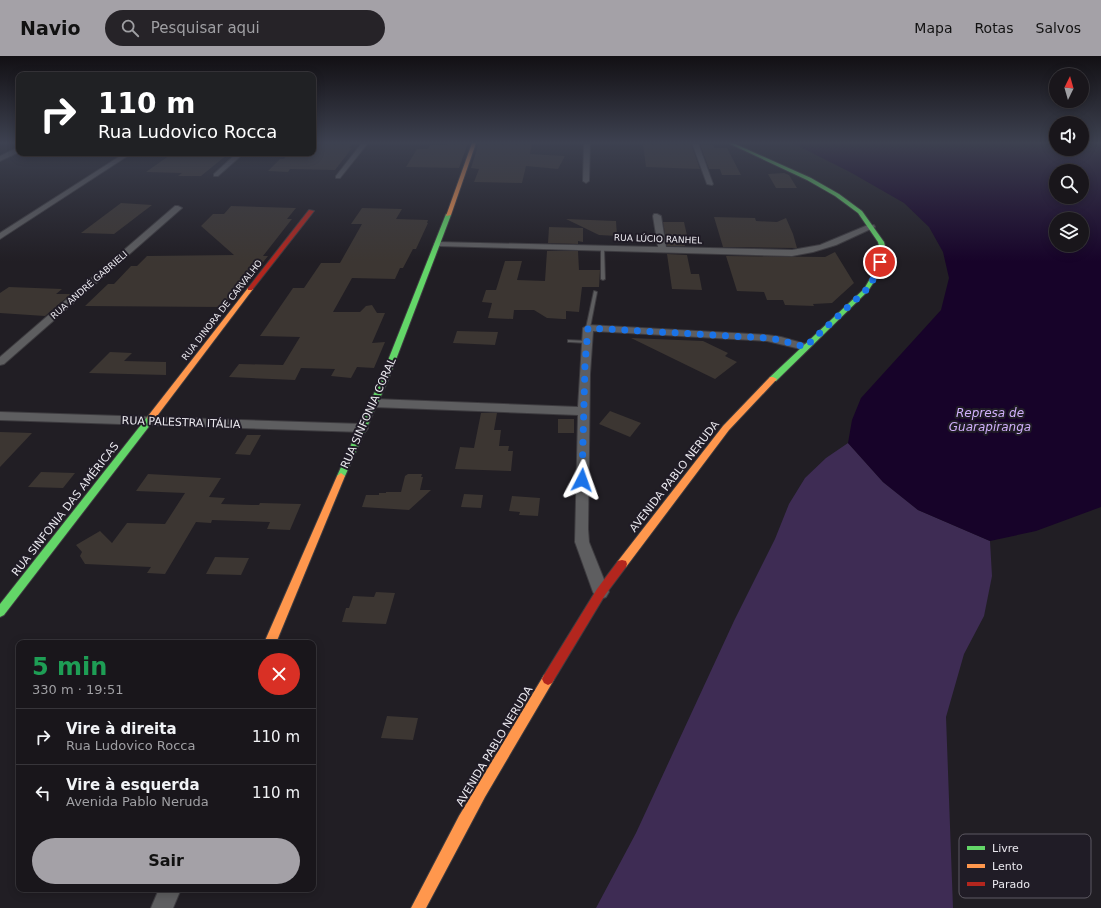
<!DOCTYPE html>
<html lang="pt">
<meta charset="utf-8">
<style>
:root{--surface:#19161b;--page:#262328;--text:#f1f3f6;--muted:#9f9fa3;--line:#37353a;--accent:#a4a1a7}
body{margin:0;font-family:"DejaVu Sans",sans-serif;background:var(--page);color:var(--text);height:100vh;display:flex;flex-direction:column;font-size:15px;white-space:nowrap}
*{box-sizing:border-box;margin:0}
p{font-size:13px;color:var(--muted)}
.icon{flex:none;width:22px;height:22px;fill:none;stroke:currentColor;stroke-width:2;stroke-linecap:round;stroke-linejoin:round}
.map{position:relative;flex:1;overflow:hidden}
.side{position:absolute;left:16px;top:584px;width:300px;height:252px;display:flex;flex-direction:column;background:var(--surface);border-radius:8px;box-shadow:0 2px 10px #0003,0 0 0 1px var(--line)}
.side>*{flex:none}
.banner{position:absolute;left:16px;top:16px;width:300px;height:84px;border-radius:8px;box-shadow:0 2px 10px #0003,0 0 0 1px var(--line);background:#202124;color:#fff;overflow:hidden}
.needle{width:26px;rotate:5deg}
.controls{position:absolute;left:1049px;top:12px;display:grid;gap:8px}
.controls a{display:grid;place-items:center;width:40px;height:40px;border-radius:50%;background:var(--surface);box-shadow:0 2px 10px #0003,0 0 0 1px var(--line);font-size:20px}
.pin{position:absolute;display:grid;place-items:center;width:34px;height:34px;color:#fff;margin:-17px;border:2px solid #fff;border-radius:50%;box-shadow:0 1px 4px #0007}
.me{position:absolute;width:44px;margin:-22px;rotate:4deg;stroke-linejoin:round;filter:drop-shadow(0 0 3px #0008)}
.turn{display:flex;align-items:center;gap:14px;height:84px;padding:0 16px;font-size:18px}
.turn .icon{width:52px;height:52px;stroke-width:2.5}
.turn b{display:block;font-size:28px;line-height:34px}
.round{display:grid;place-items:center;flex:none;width:42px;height:42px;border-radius:21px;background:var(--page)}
.head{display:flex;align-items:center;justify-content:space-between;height:68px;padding:0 16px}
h1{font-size:24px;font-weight:600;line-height:30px;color:#1e9e55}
.button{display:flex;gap:8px;margin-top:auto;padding:8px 16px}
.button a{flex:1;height:46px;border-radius:24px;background:var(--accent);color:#111;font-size:16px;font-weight:600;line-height:46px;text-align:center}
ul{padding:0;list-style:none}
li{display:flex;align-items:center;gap:12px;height:56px;padding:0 16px;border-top:1px solid var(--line)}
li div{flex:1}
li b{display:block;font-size:15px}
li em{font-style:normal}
header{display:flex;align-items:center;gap:24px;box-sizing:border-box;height:56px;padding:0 20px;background:var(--accent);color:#111}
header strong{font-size:19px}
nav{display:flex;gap:22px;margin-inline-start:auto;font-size:14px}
.search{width:280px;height:36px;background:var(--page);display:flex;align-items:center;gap:10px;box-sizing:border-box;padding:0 14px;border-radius:22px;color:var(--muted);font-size:15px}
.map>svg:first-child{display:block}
</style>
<header>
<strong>Navio</strong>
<div class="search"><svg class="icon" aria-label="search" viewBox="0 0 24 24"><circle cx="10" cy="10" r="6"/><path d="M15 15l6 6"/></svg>Pesquisar aqui</div>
<nav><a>Mapa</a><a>Rotas</a><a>Salvos</a></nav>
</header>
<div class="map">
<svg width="1101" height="852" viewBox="0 0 1101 852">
<rect width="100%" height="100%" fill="#211e24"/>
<polygon fill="#3e2c54" points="848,387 883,426 918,454 990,485 992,520 984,560 964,598 946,661 953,852 596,852 636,777 734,565 775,483 789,448 805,422 826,402"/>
<path fill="#170329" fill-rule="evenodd" d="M792 87H1056V93H1082V87H1101V451L1036 475 990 485 918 454 883 426 848 387 852 364 861 342 941 254 949 222 943 196 929 171 904 147 850 116ZM1056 115H1082V141H1056ZM1056 163H1082V189H1056Z"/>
<g fill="#3c3632">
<polygon points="313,87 354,87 349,92 352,92 335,114 290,113 288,116 268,115 280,103 284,103 289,97 313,97"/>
<polygon points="445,87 468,87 459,112 406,111 417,93 428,93 430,89 445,89"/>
<polygon points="479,87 532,87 530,98 565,100 558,113 526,110 522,127 474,126 479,113 471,112"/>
<polygon points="655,87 691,88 700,113 646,111 643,88 656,88"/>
<polygon points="700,88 713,89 714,92 727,92 741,119 722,119 720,113 709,113"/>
<polygon points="181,97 226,98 228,98 201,120 178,120 182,117 146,116 170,99 178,99"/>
<polygon points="784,117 789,119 797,132 776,132 768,118"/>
<polygon points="121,147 152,149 114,178 81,177"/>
<polygon points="231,150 296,152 287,163 292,163 263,200 268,200 233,244 225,244 220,251 85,250 108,228 114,228 131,210 137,210 147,200 234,199 201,170 213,158 224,158"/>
<polygon points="362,152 402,153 396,163 428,164 427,167 428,167 416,193 413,193 403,212 400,212 395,223 352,222 333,256 360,256 366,250 372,249 377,257 385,257 372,287 385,286 374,312 357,311 351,322 331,320 335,313 301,312 295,324 229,321 239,308 283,309 300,281 260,280 293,232 304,232 321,207 340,207 362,168 351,168"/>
<polygon points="714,161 755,162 756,165 777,166 786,162 793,178 797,192 723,191"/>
<polygon points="566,163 616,165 617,180 599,179"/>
<polygon points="663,166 684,166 688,184 684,184 685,190 667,190"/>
<polygon points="549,171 583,172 583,186 578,185 578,188 548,187"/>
<polygon points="547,195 578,195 579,214 600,214 599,231 582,231 579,256 566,255 566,263 563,263 547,262 534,254 514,254 513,263 488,262 492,247 482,246 486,234 496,234 505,205 522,205 517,224 545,225"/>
<polygon points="835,196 854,227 832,247 813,248 814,250 785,249 783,244 767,244 764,236 737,235 726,200 825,201"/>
<polygon points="667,198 687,199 691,218 699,218 702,234 672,233"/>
<polygon points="9,231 62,233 56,238 71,238 45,260 0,257 0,237"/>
<polygon points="457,275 498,276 495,289 453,287"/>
<polygon points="631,282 703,285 728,297 725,300 737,306 715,323"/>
<polygon points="110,296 132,297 124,305 166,306 166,319 89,317"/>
<polygon points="610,355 641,367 630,381 599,368"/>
<polygon points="481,357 497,357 494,374 501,374 499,390 509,390 508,395 513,395 511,415 455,413 460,391 474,392"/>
<rect x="558" y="363" width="16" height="14"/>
<polygon points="0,376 32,377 0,411"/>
<polygon points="247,379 261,379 250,399 235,398"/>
<polygon points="41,416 75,417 63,432 28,431"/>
<polygon points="148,418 221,422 209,441 225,442 221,448 252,449 259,449 260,447 301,448 290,474 267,473 270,466 212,464 211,467 196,466 165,518 147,517 151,511 85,508 80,500 82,496 76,489 100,475 112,487 127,467 165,468 185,437 136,435"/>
<polygon points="408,418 422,418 421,421 423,421 420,434 431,434 409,454 362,451 366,439 379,439 379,437 386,437 386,436 401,436 405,420"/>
<polygon points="464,438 483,439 481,452 461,451"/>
<polygon points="512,440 540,442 538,460 519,459 520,456 509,455"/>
<polygon points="215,501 249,502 241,519 206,518"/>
<polygon points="376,536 395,537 386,568 342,566 346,552 349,552 353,540 374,541"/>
<polygon points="387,660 418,662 413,684 381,682"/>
</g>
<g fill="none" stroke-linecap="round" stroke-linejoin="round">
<defs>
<g id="lane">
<polygon points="601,191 604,192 605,223 603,224 601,223"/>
<polygon points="594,235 597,236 590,272 588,273 586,272"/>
<polygon points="568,284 587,285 589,286 587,287 570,286 568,286"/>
</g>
<g id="street">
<polygon points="362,87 368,87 340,122 336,122 336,120"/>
<polygon points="584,87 590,87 589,125 586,127 583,125"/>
<polygon points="692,87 698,87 713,128 712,129 707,128"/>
<polygon points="19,91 19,96 0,105 0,100"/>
<polygon points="125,97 132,97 0,183 0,177"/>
<polygon points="237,97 244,97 218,120 214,120 214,118"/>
<polygon points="175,150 178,150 182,152 4,308 0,309 0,301"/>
<polygon points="654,158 657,158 661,160 666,191 792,194 820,189 868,169 874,169 875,171 836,189 813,196 792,200 438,190 434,188 438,186 658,191 653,160"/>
<polygon points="588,269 767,279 781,281 809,289 810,291 805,294 767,285 593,275 590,318 588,473 589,486 609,536 606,541 601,543 596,541 593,536 575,486 578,359 374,351 370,350 368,347 370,344 374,343 578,351 583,272"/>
<polygon points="0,356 362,368 366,369 368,372 366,375 362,376 0,364"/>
<polygon points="159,833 181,833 173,852 151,852"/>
</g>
<g id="fast">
<polygon points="728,87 733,87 811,122 839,138 862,155 884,186 886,194 877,221 868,235 776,325 773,325 769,323 770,321 864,233 871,221 880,194 878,186 858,157 835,140 807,124"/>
<polygon points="446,158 451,159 389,322 345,420 341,423 338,422 337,420 381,322"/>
<polygon points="151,359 154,360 155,362 154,364 4,559 0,561 0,548 148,360"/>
</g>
<g id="slow">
<polygon points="472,87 476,87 451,159 446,160"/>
<polygon points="248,232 253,233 154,364 148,364 147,362 148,360"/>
<polygon points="770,321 773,321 777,323 729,374 626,511 622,512 618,511 617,508 618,505 723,370"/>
<polygon points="341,417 345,420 276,587 264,587 337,420"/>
<polygon points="548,617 552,619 554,623 552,627 485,741 426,852 411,852 459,760 544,619"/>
</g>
<g id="jam">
<polygon points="309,154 314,155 252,234 248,234 248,232"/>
<polygon points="622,504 626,505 627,508 626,511 605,539 552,627 548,629 544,627 542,623 544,619 597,533 618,505"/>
</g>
</defs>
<use href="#lane" stroke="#3d3b3f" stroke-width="2"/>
<use href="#street" stroke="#3d3b3f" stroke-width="2"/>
<use href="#fast" stroke="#3d3b3f" stroke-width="2"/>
<use href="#slow" stroke="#3d3b3f" stroke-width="2"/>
<use href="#jam" stroke="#3d3b3f" stroke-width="2"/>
<use href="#lane" fill="#5e5e60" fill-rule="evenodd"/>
<use href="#street" fill="#5e5e60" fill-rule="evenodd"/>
<use href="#fast" fill="#63d668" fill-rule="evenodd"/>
<use href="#slow" fill="#ff974d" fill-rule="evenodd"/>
<use href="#jam" fill="#b3261e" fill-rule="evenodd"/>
</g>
<linearGradient id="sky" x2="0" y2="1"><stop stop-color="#121014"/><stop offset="0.42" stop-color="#3d4150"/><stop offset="1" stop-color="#3d4150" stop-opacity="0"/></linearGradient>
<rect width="1101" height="206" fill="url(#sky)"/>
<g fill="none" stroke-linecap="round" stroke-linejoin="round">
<polyline stroke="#1a73e8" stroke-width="7" stroke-dasharray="0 12.6" points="582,424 585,308 588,272 767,282 780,284 805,291 866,234 874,222 880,206"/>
</g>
<g text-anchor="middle" stroke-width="4" stroke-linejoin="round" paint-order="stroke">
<g font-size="9" fill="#eae8ee" stroke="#201c26">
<text transform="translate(658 183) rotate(2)" y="3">RUA LÚCIO RANHEL</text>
<text transform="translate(89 229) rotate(-41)" y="3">RUA ANDRÉ GABRIELI</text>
<text transform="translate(222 254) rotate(-52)" y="3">RUA DINORA DE CARVALHO</text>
</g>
<g font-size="11" fill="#eae8ee" stroke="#201c26">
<text transform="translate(368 357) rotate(-66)" y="4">RUA SINFONIA CORAL</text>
<text transform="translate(181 366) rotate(2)" y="4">RUA PALESTRA ITÁLIA</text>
<text transform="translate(674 420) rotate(-52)" y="4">AVENIDA PABLO NERUDA</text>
<text transform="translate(65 453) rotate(-52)" y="4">RUA SINFONIA DAS AMÉRICAS</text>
<text transform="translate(494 690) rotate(-59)" y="4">AVENIDA PABLO NERUDA</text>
</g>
<g font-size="12" font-style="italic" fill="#d0b0fa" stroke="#201c26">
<text x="990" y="361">Represa de<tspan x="990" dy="14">Guarapiranga</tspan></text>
</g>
</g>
<rect x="959" y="778" width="132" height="64" rx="6" fill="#201c26" stroke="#5d5962" stroke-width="1"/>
<rect x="967" y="790" width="18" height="4" fill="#63d668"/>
<rect x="967" y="808" width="18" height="4" fill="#ff974d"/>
<rect x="967" y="826" width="18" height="4" fill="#b3261e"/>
<g font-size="11" fill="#eae8ee">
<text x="992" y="796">Livre</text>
<text x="992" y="814">Lento</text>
<text x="992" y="832">Parado</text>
</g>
</svg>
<div class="controls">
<a><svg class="needle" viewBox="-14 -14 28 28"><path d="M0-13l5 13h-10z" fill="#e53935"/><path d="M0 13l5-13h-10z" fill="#9f9fa3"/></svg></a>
<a><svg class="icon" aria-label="sound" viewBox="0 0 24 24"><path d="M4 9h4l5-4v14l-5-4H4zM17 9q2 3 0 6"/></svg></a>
<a><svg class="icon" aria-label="search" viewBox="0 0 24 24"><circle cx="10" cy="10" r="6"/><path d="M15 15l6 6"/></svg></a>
<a><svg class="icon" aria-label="layers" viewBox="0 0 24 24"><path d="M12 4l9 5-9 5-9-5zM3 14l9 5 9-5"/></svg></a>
</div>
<div class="pin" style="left:880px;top:206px;background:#d93025"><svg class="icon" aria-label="arrive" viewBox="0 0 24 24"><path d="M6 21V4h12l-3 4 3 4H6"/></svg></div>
<svg class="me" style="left:582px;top:424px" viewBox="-20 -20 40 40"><path d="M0-17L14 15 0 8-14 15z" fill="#1a73e8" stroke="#fff" stroke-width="4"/></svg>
<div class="banner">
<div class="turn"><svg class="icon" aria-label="right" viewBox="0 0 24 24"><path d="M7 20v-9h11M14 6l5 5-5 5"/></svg><div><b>110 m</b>Rua Ludovico Rocca</div></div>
</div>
<section class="side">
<div class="head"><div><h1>5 min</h1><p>330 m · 19:51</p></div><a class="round" style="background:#d93025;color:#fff"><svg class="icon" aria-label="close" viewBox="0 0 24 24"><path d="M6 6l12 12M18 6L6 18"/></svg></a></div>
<ul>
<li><svg class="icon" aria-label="right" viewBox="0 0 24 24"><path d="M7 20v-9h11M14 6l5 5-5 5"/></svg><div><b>Vire à direita</b><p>Rua Ludovico Rocca</p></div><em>110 m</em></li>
<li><svg class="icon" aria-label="left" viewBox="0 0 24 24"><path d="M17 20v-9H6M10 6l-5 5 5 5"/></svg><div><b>Vire à esquerda</b><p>Avenida Pablo Neruda</p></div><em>110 m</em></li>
</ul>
<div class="button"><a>Sair</a></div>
</section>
</div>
